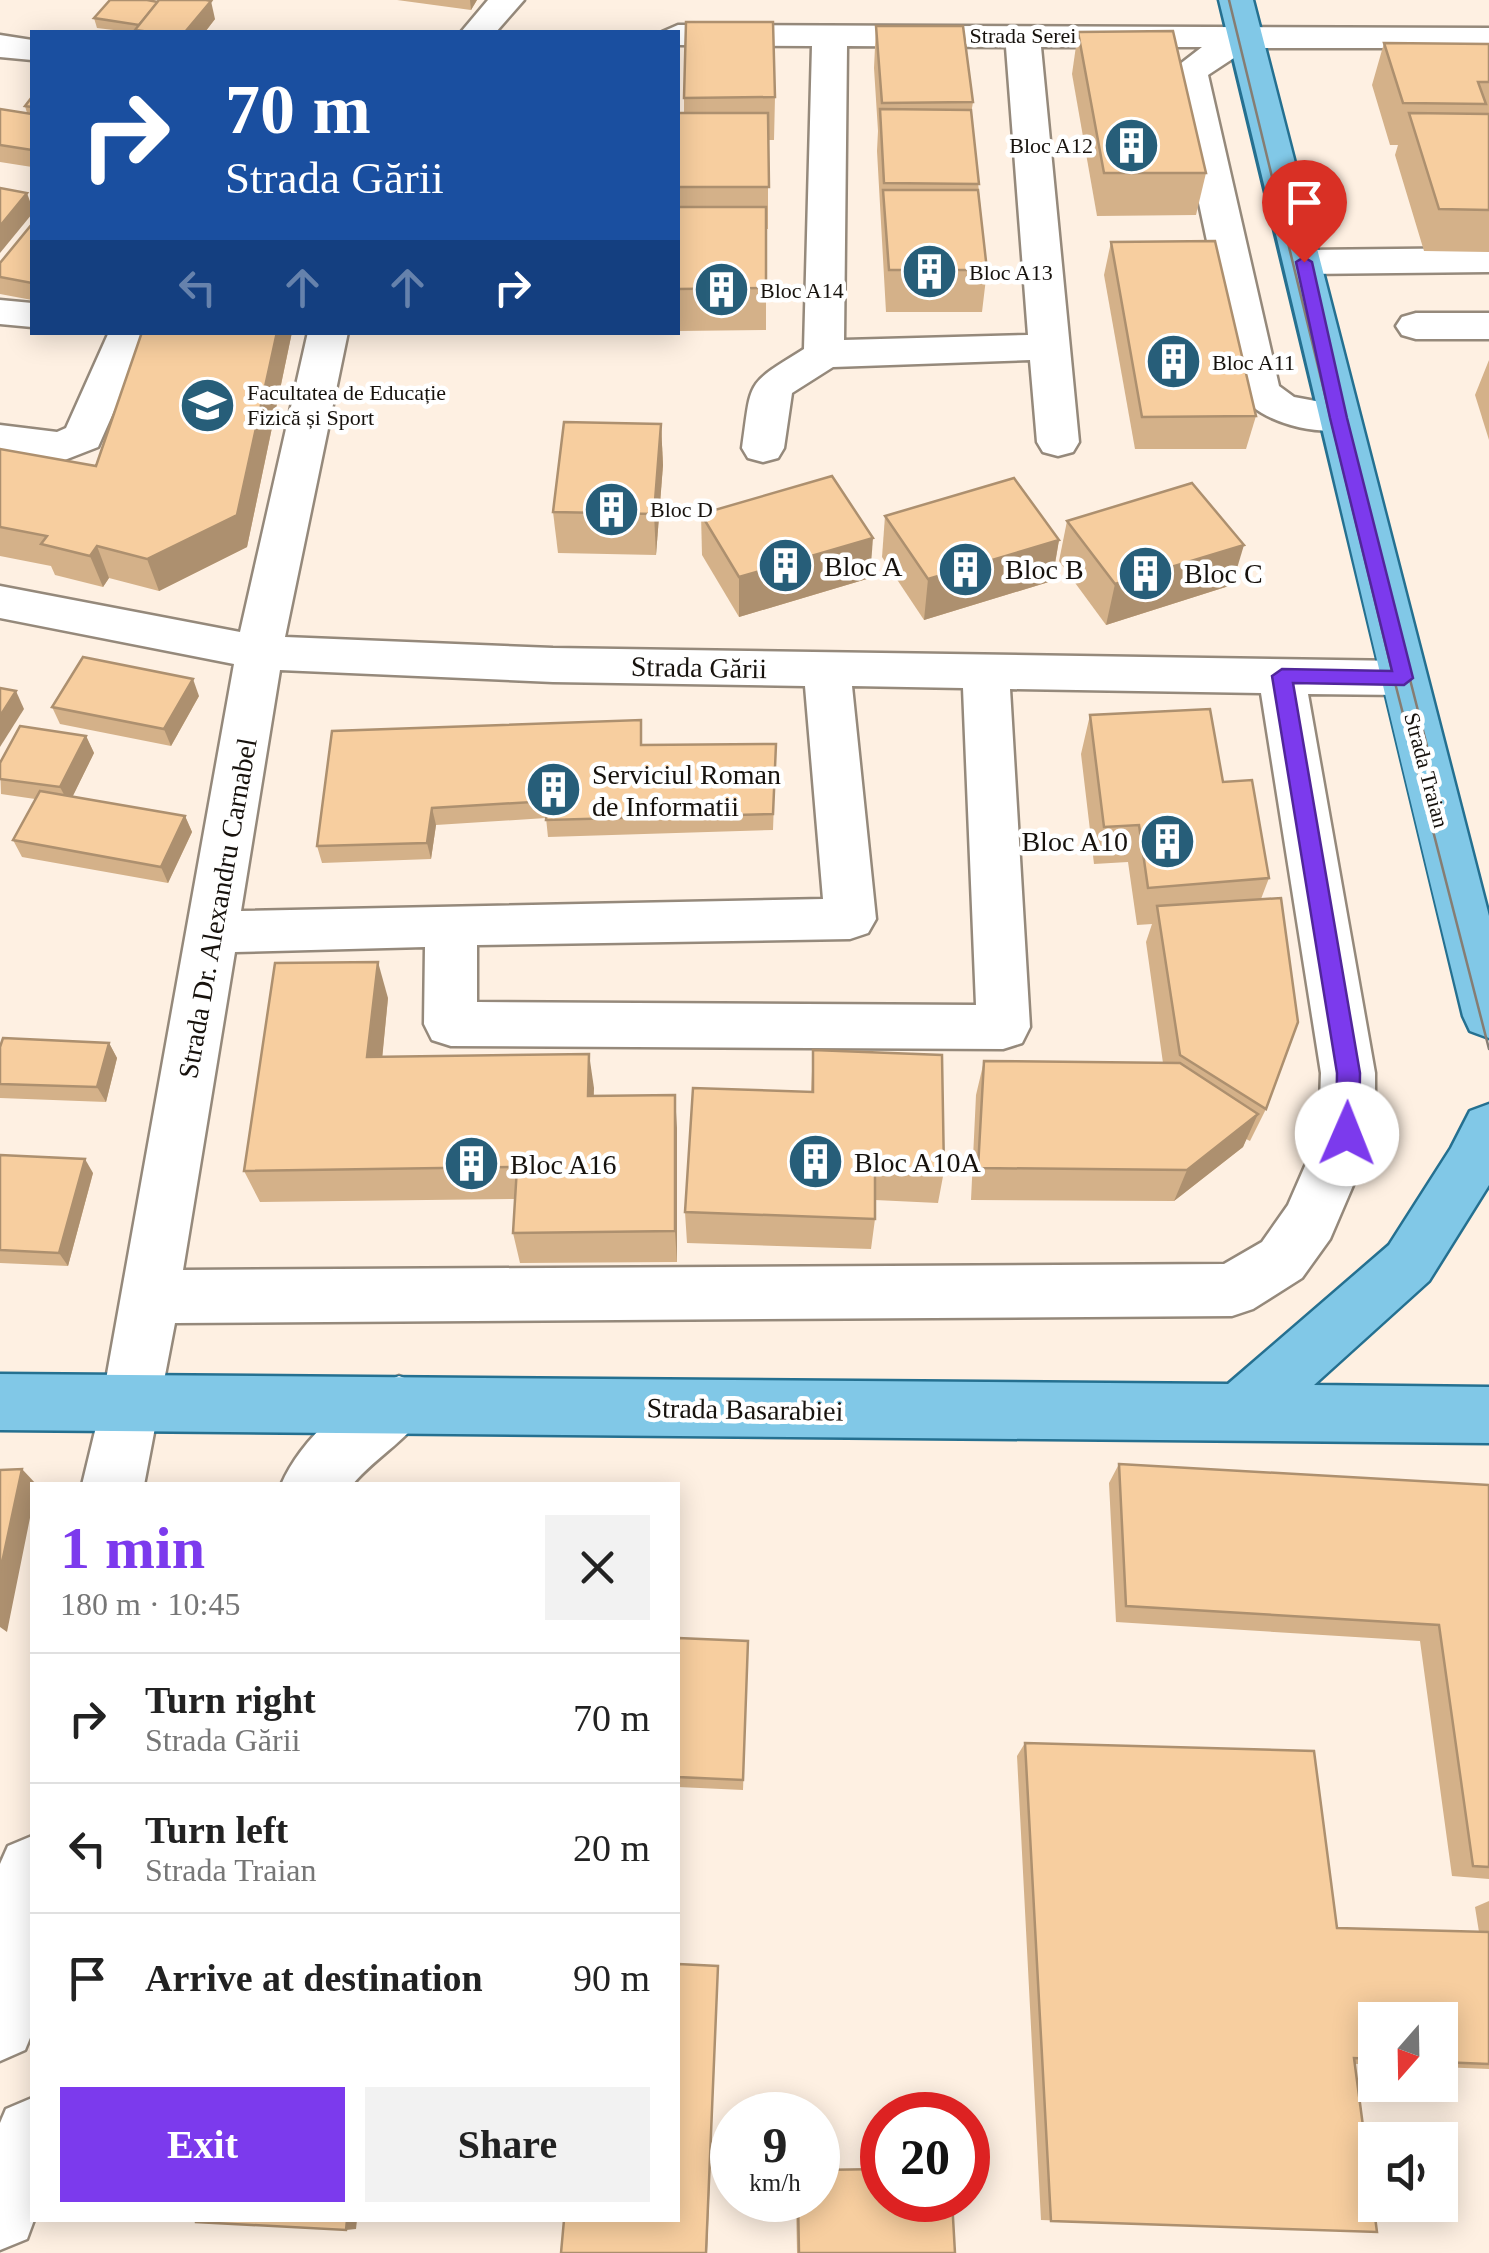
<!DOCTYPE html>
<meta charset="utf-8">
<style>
:root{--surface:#fff;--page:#f2f2f2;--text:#222;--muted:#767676;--line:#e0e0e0;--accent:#7c3aed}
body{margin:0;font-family:Georgia,serif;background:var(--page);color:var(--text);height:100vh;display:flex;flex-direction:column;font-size:38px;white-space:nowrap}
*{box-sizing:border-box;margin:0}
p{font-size:32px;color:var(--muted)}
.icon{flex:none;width:55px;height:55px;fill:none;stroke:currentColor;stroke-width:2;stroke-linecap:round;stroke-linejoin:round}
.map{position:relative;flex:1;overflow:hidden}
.drawer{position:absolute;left:30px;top:1482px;width:650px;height:740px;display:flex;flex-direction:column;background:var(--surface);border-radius:0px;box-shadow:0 5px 25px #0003}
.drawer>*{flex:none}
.guide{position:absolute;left:30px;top:30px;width:650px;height:305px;border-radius:0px;box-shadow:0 5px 25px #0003;background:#1a4fa0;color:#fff;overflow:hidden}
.needle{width:65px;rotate:200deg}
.tools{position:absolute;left:1358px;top:2002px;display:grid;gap:20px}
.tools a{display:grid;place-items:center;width:100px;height:100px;border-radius:0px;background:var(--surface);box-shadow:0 5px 25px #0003;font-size:50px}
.speed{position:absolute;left:710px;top:2092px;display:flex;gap:20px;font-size:50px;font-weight:700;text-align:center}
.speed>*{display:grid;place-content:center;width:130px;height:130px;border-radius:50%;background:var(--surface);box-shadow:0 5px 25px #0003;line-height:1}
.speed small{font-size:25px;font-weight:400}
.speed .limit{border:15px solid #d22;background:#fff;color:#111}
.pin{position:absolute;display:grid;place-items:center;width:85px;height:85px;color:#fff;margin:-102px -42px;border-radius:50% 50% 50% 0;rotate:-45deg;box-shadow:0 0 10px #0007}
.pin .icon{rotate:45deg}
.me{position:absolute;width:110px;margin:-55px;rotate:1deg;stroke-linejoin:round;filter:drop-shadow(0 0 8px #0008)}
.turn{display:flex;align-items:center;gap:35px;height:210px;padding:0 30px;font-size:45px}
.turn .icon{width:130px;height:130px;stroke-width:2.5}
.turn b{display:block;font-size:70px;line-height:85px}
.lanes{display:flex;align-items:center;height:95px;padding:0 30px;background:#0003;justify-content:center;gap:50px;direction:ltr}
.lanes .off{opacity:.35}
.round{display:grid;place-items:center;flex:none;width:105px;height:105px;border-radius:0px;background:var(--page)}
.headline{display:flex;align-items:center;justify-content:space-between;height:170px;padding:0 30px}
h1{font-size:60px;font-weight:600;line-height:75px;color:var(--accent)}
.cta{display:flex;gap:20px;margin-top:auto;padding:20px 30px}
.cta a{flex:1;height:115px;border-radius:0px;background:var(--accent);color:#fff;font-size:40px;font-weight:600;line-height:115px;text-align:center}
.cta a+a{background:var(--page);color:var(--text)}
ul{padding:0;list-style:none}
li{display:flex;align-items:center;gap:30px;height:130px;padding:0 30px;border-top:2px solid var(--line)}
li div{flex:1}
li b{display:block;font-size:38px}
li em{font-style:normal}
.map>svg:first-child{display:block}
</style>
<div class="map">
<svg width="1489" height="2253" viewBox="0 0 1489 2253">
<rect width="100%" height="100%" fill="#fef0e2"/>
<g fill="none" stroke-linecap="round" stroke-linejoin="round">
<defs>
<g id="minor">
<polygon points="488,0 524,0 496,32 461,32"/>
<path d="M678 25 1489 28V48H1249L1208 75 1279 386 1294 397 1353 408 1359 418 1353 428C1318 437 1259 423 1239 392L1171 71 1202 47H1041L1079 442 1073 452 1058 456 1043 452 1037 442 1030 360 833 367 792 393 784 448 778 458 763 462 748 458 742 448C752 380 744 386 804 349L812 46 678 45V32H662ZM847 46 1006 47 1028 335 844 340Z"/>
<polygon points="0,35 32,40 32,60 0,57"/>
<polygon points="1489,248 1489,272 1304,274 1290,270 1284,262 1290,254 1304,250"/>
<polygon points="0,300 32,303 32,327 0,324"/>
<polygon points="1416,313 1489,313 1489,339 1416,339 1402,335 1396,326 1402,317"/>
<polygon points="109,332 149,332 98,447 62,461 0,453 0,425 57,432 66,428"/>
<path d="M308 332H348L285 637 553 648 1403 661 1420 666 1426 678 1420 690 1403 695 1308 694 1375 1073V1134L1330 1239 1302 1278 1253 1309 1232 1316 175 1323 144 1485H82L102 1402 234 664 0 618V586L240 632ZM280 670 553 682 805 686 823 899 241 911ZM852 686 963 688 976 1005 477 1002V945L850 939 868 933 876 919ZM1010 689 1261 693 1321 1073 1319 1134 1288 1205 1262 1242 1224 1264 183 1270 235 952 425 947 424 1024 432 1040 451 1046 1003 1049 1022 1043 1030 1027Z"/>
<path d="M399 1376 420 1384 429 1404C415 1436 376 1456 352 1485H281C302 1437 351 1395 399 1376Z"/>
<polygon points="32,1836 32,2033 25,2050 0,2061 0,1864 8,1846"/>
<polygon points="32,2098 34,2220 27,2239 0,2250 0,2123 6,2109"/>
</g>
<g id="major">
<path d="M1219 0H1253L1489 916V1038L1470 1031 1463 1016C1379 678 1303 338 1219 0Z"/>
<polygon points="1489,1104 1489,1185 1429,1281 1314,1385 1489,1387 1489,1443 0,1430 0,1374 1228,1384 1389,1245 1451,1148 1470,1111"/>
</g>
</defs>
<use href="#minor" stroke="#95897b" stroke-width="5"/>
<use href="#major" stroke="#257090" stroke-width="5"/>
<use href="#minor" fill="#fff" fill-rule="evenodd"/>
<use href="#major" fill="#81c8e7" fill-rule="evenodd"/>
<g stroke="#867d73" stroke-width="2.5">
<polyline points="1229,0 1392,671 1489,1049"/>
<polyline points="1391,605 1427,746"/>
</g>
</g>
<g fill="#d4b189">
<polygon points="397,0 477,0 471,10"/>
<polygon points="94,18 215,19 205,32 130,32 97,28"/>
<polygon points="876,26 973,102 971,114 987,270 982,312 886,312 877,151 878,131 874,68"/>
<polygon points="1078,32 1206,173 1196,215 1097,216 1072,74"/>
<polygon points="1384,43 1489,44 1489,252 1424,251 1395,155 1398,145 1390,145 1372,85"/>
<polygon points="32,97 32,167 0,162 0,109 27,113 25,106"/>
<polygon points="775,97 774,140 768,140 768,229 766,229 766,330 678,331 678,113 684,113 684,98"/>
<polygon points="32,224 32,300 0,294 0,263"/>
<polygon points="1111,242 1256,416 1246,449 1135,449 1104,275"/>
<polygon points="142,332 292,332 247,547 159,591 109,578 103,587 55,575 51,566 0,556 0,449 96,466"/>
<polygon points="1489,360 1489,440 1475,395"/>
<polygon points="661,424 663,465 656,555 558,553 553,512"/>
<polygon points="701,514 870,578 739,617 702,555"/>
<polygon points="885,516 1059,540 1052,581 924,620 882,557"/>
<polygon points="1067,521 1232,585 1106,625 1059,561"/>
<polygon points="199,696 171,746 60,724 52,707"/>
<polygon points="1090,715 1223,782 1269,878 1261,899 1266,1109 1250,1141 1246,1139 1243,1147 1174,1201 971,1200 976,1095 984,1061 1163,1063 1146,942 1152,924 1137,925 1128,862 1094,864 1081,754"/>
<polygon points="332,731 642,745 776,744 773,830 548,837 546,818 436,825 431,859 322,863 317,846"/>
<polygon points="86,736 94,753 72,797 185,816 192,832 168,883 22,857 13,840 35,799 1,794 0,763"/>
<polygon points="388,998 382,1057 589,1054 593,1096 677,1128 677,1262 520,1263 513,1233 515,1199 260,1202 244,1171"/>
<polygon points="109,1043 117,1058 106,1102 0,1098 0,1047"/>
<polygon points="813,1050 944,1171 938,1203 875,1200 875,1219 871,1249 687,1243 685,1212 811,1092"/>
<polygon points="0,1155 93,1173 68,1266 0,1263"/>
<polygon points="1119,1464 1489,1485 1489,1879 1452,1876 1420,1641 1116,1622 1109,1483"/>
<polygon points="678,1638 748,1641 743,1790 678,1787"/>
<polygon points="1025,1743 1337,1928 1479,1932 1475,1907 1489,1901 1489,2069 1440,2067 1440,2020 1375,2020 1375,2064 1355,2064 1377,2232 1041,2220 1017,1756"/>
<polygon points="796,2200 818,2200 955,2253 797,2253"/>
</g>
<g fill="#ad906f">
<polygon points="470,0 477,0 471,10"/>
<polygon points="211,1 215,19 205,32 185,32"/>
<polygon points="27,193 32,207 32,214 0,253 0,226"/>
<polygon points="277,332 292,332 247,547 159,591 147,559"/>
<polygon points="661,424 663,465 656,555 654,514"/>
<polygon points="873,538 870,578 739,617 739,577"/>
<polygon points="1059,540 1052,581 924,620 928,579"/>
<polygon points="1244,545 1232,585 1106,625 1115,584"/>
<polygon points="97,546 109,578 103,587 90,556"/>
<polygon points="193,679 199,696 171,746 164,729"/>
<polygon points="16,691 24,709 0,747 0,716"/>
<polygon points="86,736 94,753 69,804 60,787"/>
<polygon points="432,808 436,825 431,859 427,843"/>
<polygon points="185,816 192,832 168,883 161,867"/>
<polygon points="378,962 388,998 379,1091 367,1057"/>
<polygon points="109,1043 117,1058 106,1102 97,1087"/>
<polygon points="589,1054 594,1088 593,1129 588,1096"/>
<polygon points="675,1095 677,1128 677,1262 675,1231"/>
<polygon points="1258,1114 1243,1147 1174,1201 1187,1170"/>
<polygon points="85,1159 93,1173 68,1266 59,1253"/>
<polygon points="22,1469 37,1485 32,1485 32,1508 7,1632 0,1627 0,1572"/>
<polygon points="718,1966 707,2253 706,2253"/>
<polygon points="347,2220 357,2220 356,2229 346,2230"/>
</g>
<g fill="#f7ce9f" stroke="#ad906f" stroke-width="2.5">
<polygon points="110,0 147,0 158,2 139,25 94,18"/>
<polygon points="159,0 206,0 211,1 185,32 150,32 135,30"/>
<polygon points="686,22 773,22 775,97 684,98"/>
<polygon points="876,26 963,26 973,102 882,103"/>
<polygon points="1173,31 1206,173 1104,173 1078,32"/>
<polygon points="1384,43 1489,44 1489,82 1478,82 1486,104 1403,103"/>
<polygon points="32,97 32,107 25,106"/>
<polygon points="0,109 32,114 32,150 0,145"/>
<polygon points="880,109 971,110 979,184 884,183"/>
<polygon points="678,113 768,113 769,187 678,187"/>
<polygon points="1409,113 1489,114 1489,210 1439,209"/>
<polygon points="0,188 27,193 0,226"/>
<polygon points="883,190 978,190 987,270 889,270"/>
<polygon points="678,207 766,207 766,288 678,289"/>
<polygon points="32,224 32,283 0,277 0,263"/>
<polygon points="1215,241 1256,416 1142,417 1111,242"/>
<polygon points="142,332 277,332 237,515 147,559 97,546 90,556 41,544 47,536 0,527 0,449 96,466"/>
<polygon points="564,422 661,424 654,514 553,512"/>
<polygon points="832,476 873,538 739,577 701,514"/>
<polygon points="1014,478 1059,540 928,579 885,516"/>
<polygon points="1192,483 1244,545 1115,584 1067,521"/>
<polygon points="83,657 193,679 164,729 52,707"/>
<polygon points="0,688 16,691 0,716"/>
<polygon points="1210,709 1223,782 1252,780 1269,878 1148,888 1139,825 1104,827 1090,715"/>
<polygon points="641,720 641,745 776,744 773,814 546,820 548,801 432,808 427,843 317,846 332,731"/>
<polygon points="20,726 86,736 60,787 0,779 0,763"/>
<polygon points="40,791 185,816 161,867 13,840"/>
<polygon points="1281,898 1298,1022 1266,1109 1180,1055 1157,906"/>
<polygon points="378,962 367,1057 589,1054 588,1096 675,1095 675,1231 513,1233 517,1167 244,1171 275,963"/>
<polygon points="3,1038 109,1043 97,1087 0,1084 0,1047"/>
<polygon points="813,1050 942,1055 944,1171 875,1168 875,1219 685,1212 693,1088 813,1092"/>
<polygon points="984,1061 1180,1063 1258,1114 1187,1170 978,1168"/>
<polygon points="0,1155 85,1159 59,1253 0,1250"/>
<polygon points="1119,1464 1489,1485 1489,1867 1473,1866 1439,1625 1126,1606"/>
<polygon points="22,1469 0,1572 0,1470"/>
<polygon points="678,1638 748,1641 743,1780 678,1777"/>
<polygon points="1025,1743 1314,1751 1337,1928 1489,1932 1489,2064 1440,2062 1440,2020 1375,2020 1375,2059 1354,2058 1377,2232 1051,2221"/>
<polygon points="678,1964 718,1966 706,2253 561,2253 564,2220 678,2220"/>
<polygon points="882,2169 882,2200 952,2200 955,2253 799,2253 798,2200 818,2200 818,2170"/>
<polygon points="196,2220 347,2220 346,2230 196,2222"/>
</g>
<polygon fill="#7c3aed" stroke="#51269a" stroke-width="2.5" points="1304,257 1312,262 1347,418 1413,678 1404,685 1293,683 1360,1073 1359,1134 1355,1141 1339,1141 1336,1134 1337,1073 1272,676 1282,669 1392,671 1330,418 1296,262"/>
<defs>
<symbol id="building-disc" viewBox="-11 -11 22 22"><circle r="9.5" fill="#275e79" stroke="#fff"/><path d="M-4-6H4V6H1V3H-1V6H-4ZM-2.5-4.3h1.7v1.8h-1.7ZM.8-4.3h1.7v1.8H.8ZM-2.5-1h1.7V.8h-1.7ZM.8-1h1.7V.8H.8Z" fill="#fff"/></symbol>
<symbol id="university-disc" viewBox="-11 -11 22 22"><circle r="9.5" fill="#275e79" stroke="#fff"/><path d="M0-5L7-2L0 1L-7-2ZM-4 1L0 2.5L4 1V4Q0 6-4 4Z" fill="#fff"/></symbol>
</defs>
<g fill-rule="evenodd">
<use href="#building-disc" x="1100" y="114" width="63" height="63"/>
<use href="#building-disc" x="898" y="240" width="63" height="63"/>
<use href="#building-disc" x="690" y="258" width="63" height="63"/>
<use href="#building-disc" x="1142" y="330" width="63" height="63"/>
<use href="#university-disc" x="176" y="374" width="63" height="63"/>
<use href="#building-disc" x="580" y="478" width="63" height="63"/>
<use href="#building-disc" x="754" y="534" width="63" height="63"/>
<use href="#building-disc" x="934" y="538" width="63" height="63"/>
<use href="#building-disc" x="1114" y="542" width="63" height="63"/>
<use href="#building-disc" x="522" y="758" width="63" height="63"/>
<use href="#building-disc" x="1136" y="810" width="63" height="63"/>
<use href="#building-disc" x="784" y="1130" width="63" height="63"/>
<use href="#building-disc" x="440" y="1132" width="63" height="63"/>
</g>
<g text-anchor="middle" stroke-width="9" stroke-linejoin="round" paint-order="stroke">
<g font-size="22" fill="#17120d" stroke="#fff">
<text x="1023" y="43">Strada Serei</text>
<text transform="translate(1427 770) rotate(75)" y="8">Strada Traian</text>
</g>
<g font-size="22" fill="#17120d" stroke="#fff" text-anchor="start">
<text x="1093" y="153" text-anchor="end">Bloc A12</text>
<text x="969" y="280">Bloc A13</text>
<text x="760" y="298">Bloc A14</text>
<text x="1212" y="370">Bloc A11</text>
<text x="247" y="400">Facultatea de Educație<tspan x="247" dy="25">Fizică și Sport</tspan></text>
<text x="650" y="517">Bloc D</text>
</g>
<g font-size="28" fill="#17120d" stroke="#fff" text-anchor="start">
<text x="824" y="576">Bloc A</text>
<text x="1005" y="579">Bloc B</text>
<text x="1184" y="583">Bloc C</text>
<text x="592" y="784">Serviciul Roman<tspan x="592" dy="32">de Informatii</tspan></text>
<text x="1128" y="851" text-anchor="end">Bloc A10</text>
<text x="854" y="1172">Bloc A10A</text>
<text x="510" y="1174">Bloc A16</text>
</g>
<g font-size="28" fill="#17120d" stroke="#fff">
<text transform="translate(699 667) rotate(1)" y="10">Strada Gării</text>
<text transform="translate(217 908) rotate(-80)" y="10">Strada Dr. Alexandru Carnabel</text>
<text transform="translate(745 1409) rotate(1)" y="10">Strada Basarabiei</text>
</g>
</g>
</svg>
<div class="tools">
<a><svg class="needle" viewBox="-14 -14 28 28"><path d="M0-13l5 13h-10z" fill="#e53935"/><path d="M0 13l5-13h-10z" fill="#767676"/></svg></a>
<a><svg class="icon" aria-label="sound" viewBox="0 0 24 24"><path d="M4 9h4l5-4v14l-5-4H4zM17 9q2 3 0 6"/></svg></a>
</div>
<div class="speed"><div>9<small>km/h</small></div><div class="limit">20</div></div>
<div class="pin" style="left:1304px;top:262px;background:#d93025"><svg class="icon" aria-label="arrive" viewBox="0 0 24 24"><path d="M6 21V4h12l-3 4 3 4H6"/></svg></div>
<svg class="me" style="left:1347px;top:1134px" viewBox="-20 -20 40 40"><circle r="19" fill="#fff"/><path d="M0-13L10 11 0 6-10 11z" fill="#7c3aed"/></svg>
<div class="guide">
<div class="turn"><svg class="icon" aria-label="right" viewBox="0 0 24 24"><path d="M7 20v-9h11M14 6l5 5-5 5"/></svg><div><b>70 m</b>Strada Gării</div></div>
<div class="lanes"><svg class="icon off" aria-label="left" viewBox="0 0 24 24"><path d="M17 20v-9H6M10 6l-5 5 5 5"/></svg><svg class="icon off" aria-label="ahead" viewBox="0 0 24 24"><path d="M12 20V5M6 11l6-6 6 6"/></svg><svg class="icon off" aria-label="ahead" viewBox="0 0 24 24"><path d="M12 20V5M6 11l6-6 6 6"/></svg><svg class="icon" aria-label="right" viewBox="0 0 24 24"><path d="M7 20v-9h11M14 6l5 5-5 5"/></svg></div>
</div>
<section class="drawer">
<div class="headline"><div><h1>1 min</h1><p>180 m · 10:45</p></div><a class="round"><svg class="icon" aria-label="close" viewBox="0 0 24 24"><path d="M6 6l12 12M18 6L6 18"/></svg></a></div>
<ul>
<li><svg class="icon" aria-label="right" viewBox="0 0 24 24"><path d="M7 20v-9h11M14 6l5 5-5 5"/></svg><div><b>Turn right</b><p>Strada Gării</p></div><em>70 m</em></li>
<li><svg class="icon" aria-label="left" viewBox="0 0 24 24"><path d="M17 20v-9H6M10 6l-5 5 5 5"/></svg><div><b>Turn left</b><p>Strada Traian</p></div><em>20 m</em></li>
<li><svg class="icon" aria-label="arrive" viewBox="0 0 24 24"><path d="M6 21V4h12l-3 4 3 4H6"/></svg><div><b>Arrive at destination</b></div><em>90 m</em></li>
</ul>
<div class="cta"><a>Exit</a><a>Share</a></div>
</section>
</div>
